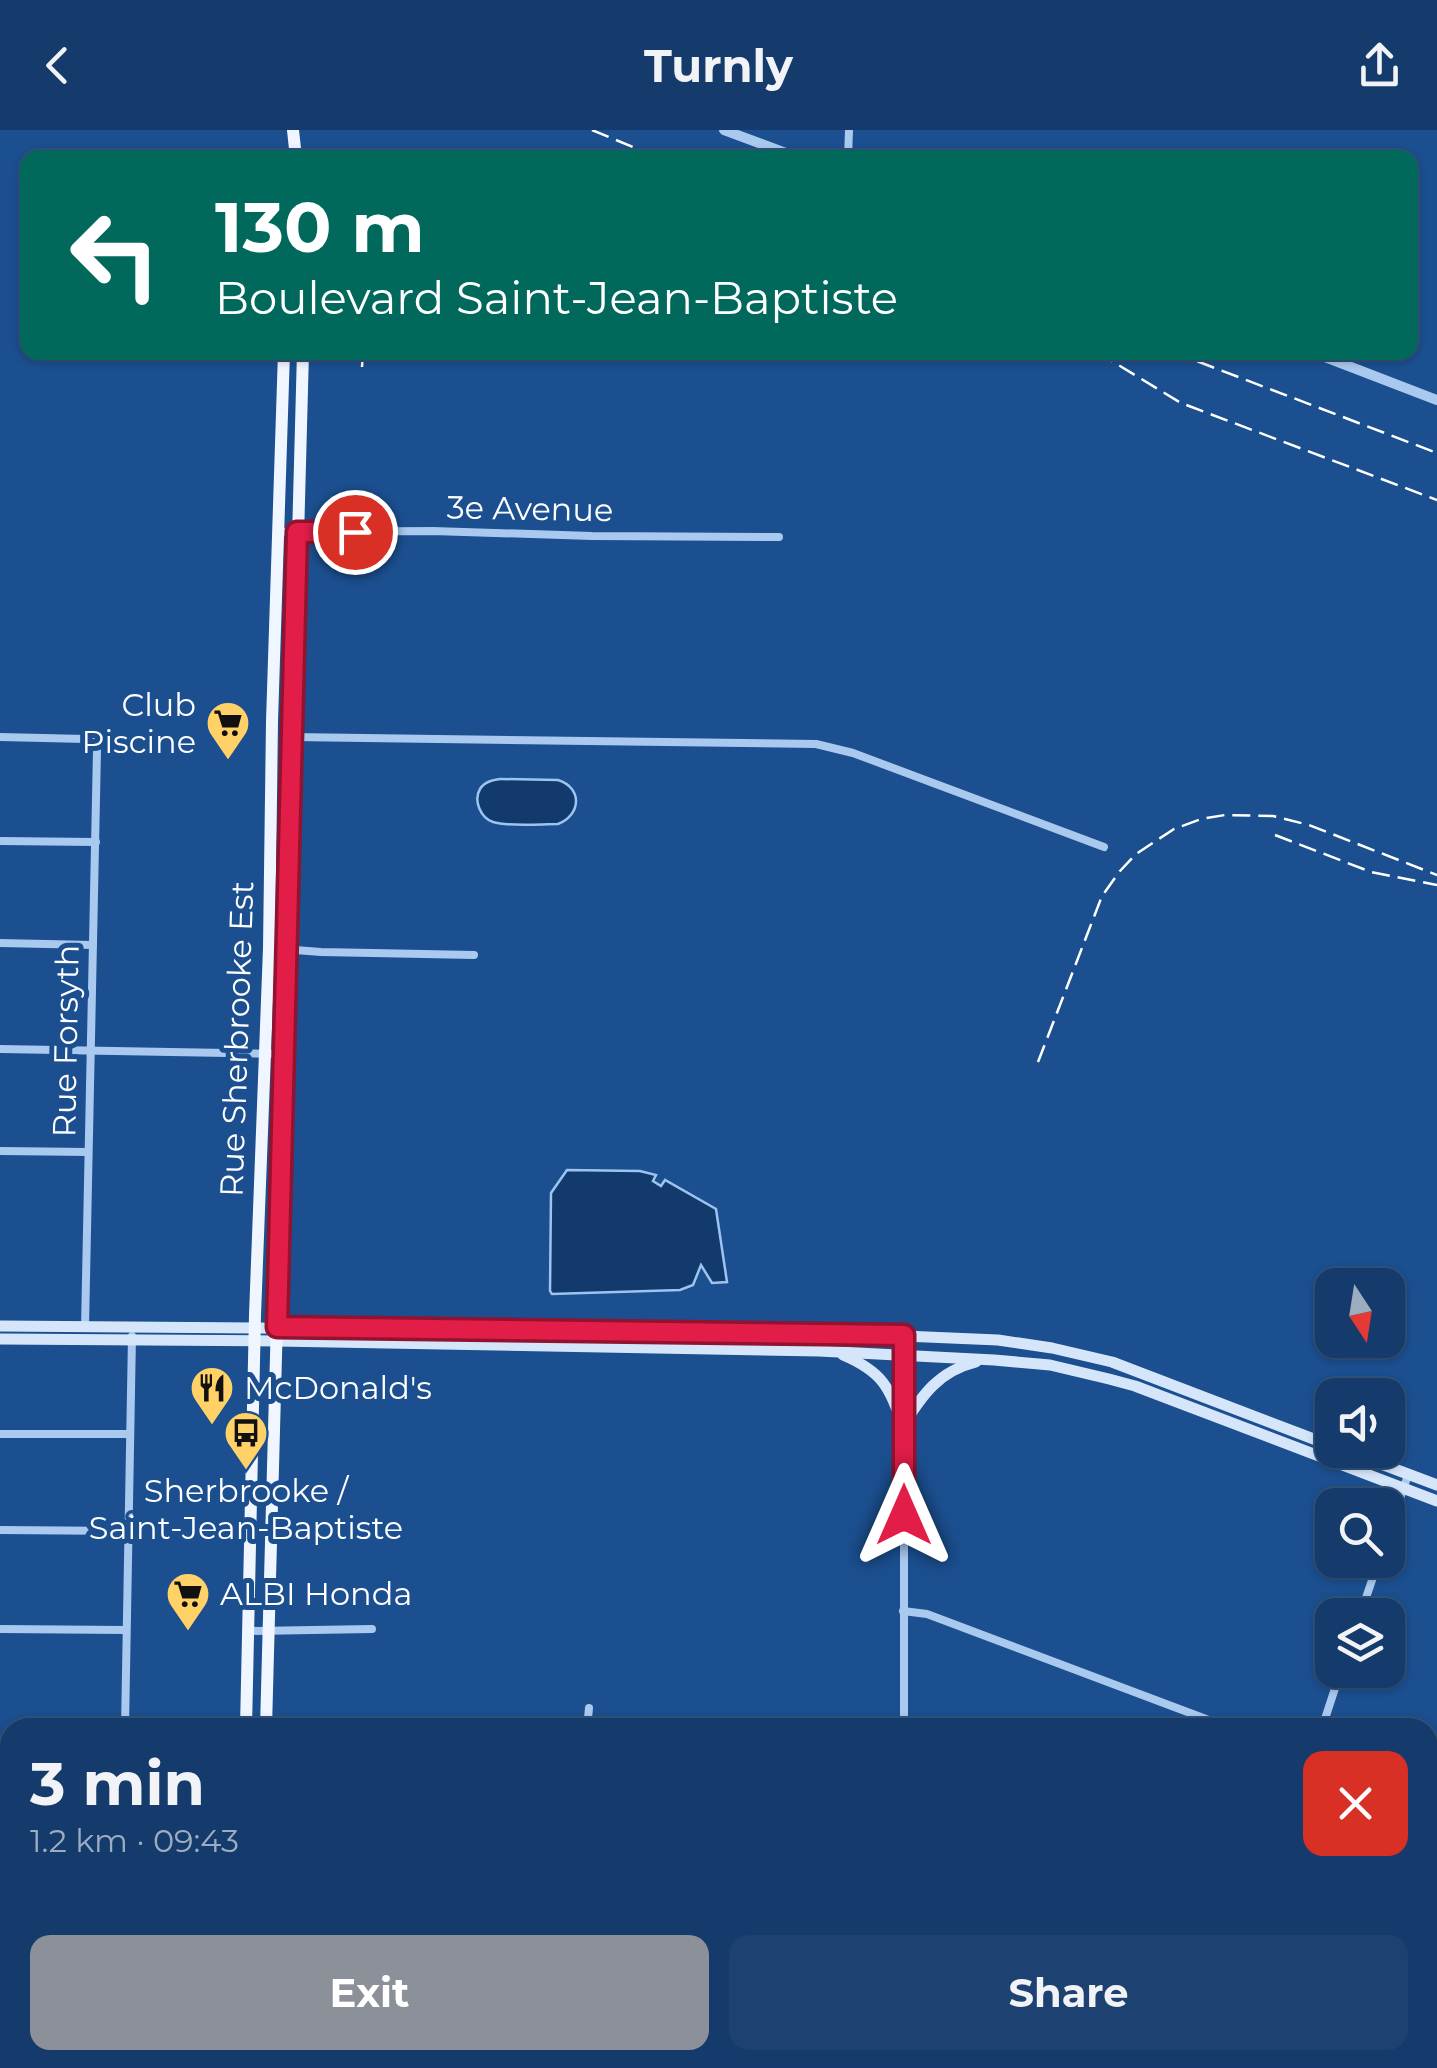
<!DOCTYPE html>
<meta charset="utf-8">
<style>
:root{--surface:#143b6b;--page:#1d4271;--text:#f1f3f6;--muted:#9dadc1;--line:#33557e;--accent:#8c9099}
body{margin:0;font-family:Montserrat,sans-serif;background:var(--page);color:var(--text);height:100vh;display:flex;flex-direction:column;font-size:38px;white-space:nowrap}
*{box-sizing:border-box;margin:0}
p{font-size:32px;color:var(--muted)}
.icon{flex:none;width:55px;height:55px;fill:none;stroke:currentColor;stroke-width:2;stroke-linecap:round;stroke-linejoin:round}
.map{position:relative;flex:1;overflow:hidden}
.drawer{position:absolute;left:0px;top:1588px;width:1438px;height:352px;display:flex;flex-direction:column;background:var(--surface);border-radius:30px 30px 0 0;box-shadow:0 2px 8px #0004,0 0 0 2px var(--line)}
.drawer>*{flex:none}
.hud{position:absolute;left:20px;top:20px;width:1398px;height:210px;border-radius:20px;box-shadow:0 2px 8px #0004,0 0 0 2px var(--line);background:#00695c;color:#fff;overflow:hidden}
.needle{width:65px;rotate:168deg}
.fabs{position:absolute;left:1315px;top:1138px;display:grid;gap:20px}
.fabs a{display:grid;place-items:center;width:90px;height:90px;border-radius:20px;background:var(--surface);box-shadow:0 2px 8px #0004,0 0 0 2px var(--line);font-size:50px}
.pin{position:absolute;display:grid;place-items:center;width:85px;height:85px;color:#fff;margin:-42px;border:5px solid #fff;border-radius:50%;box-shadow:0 2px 10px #0007}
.me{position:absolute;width:110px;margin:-55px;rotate:0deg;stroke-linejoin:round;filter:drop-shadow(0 0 8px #0008)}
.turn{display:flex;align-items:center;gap:35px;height:210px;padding:0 30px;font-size:45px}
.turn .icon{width:130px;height:130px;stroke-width:2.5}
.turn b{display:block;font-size:70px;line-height:85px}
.round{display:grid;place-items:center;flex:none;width:105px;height:105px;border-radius:20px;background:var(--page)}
.summary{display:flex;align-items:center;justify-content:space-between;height:170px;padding:0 30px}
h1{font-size:60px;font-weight:700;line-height:75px}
.action{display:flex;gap:20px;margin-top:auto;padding:20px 30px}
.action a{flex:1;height:115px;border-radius:20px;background:var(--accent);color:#fff;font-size:40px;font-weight:700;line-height:115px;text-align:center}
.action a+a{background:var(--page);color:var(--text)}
header{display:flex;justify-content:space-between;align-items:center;height:130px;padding:0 30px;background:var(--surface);font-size:45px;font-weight:700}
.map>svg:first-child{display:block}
</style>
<header><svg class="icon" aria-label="back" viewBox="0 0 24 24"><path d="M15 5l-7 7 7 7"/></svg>Turnly<svg class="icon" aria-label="share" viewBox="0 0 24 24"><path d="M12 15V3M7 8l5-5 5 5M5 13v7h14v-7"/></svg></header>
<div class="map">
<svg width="1437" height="1938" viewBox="0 0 1437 1938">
<rect width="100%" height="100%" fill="#1b4f8f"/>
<g fill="#123a6d" stroke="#9cc4f0" stroke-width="2.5">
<path d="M501 649 558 650C583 658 581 685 558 694 540 694 509 697 493 692 481 688 473 671 480 659 485 651 494 650 501 649Z"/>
<polygon points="567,1040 640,1041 656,1045 653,1051 661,1056 665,1050 716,1079 727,1152 712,1153 701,1135 693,1155 680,1160 552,1164 550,1161 551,1063"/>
</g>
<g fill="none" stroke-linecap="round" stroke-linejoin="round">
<g stroke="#a9c9ee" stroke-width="8">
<polyline points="848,28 849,0"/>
<polyline points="279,402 433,401 592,406 779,407"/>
<polyline points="0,607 86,609 92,611 97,620 85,1197"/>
<polyline points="292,607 816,614 853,623 1104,717"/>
<polyline points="0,711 96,712"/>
<polyline points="0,813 93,815"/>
<polyline points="269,818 321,822 474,825"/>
<polyline points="0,919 285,924"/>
<polyline points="0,1021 88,1022"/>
<polyline points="0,1304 130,1304"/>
<polyline points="0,1400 127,1401"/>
<polyline points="1388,1404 1408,1345"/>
<polyline points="903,1481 927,1484 1230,1598"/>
<polyline points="1360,1485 1379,1430"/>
<polyline points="0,1499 125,1500"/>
<polyline points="248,1501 372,1499"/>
<polyline points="125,1598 132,1206"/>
<polyline points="587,1598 589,1578"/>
<polyline points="904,1598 904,1205"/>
<polyline points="1322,1598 1341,1540"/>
<polyline points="0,1613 10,1613"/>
<polyline points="1428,1670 1437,1674"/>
<polyline points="0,1714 10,1714"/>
<polyline points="0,1813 10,1813"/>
<polyline points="0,1913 10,1913"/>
<polyline points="119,1930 119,1938"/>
<polyline points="567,1938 567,1930"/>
<polyline points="902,1938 902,1930"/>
</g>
<g stroke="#a9c9ee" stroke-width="10">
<polyline points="724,0 799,28"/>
<polyline points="1312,222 1437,270"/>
</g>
<g stroke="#d6e6fa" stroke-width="11">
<polyline points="0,1196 809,1202 998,1210 1052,1218 1112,1232 1332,1316"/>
<polyline points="0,1209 277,1211 819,1221 994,1230 1050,1235 1109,1249 1135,1256 1437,1371"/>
<path d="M843 1225C883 1242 889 1257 903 1296"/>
<path d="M903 1296C922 1265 939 1241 976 1232"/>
<polyline points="1344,1320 1437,1355"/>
</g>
<g stroke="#f0f6ff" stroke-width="12">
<polyline points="293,0 296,28"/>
<polyline points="246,1598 255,1185 269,818 272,591 284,222"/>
<polyline points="266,1598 303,222"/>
<polyline points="233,1938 233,1930"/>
<polyline points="256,1938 257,1930"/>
</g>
<g stroke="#fff" stroke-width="2.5" stroke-dasharray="18 8" stroke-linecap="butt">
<polyline points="592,0 659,28"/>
<polyline points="1097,222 1181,273 1437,370"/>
<polyline points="1173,222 1437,323"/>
<polyline points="342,230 343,222"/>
<polyline points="362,237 363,222"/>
<polyline points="1275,705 1371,742 1437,755"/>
<polyline points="1038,932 1102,766 1120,741 1136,724 1174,699 1201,689 1225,685 1273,686 1309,695 1437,745"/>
</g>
</g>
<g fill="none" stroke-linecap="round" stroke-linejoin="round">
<defs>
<polyline id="route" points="355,402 297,402 277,1197 904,1205 904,1385"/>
</defs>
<use href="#route" stroke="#92132f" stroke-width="25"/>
<use href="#route" stroke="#e11d48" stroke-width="18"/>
</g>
<defs>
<symbol id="supermarket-pin" viewBox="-11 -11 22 30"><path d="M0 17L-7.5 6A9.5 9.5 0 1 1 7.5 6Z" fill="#ffd166" stroke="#1b4f8f"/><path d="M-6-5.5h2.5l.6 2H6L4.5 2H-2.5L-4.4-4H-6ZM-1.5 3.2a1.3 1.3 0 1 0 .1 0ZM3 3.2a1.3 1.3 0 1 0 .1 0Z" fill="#111"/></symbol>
<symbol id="restaurant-pin" viewBox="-11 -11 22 30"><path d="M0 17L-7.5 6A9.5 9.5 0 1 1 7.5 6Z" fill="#ffd166" stroke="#1b4f8f"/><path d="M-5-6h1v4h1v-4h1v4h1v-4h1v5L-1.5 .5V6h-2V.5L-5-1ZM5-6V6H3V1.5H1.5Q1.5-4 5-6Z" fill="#111"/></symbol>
<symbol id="bus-pin" viewBox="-11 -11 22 30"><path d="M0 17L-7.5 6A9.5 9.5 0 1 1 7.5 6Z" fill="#ffd166" stroke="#1b4f8f"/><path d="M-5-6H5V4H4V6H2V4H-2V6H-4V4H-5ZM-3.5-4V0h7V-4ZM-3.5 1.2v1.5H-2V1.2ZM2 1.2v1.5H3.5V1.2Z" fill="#111"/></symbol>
</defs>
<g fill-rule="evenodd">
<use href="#supermarket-pin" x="203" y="568" width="50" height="68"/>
<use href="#restaurant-pin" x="187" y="1233" width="50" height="68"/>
<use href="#bus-pin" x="221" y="1278" width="50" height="68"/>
<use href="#supermarket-pin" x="163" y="1439" width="50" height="68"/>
</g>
<g text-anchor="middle" stroke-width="10" stroke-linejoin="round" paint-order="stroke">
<g font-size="32" fill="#fff" stroke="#1b4f8f">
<text transform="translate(530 379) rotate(1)" y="11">3e Avenue</text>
<text transform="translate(237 909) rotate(-88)" y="11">Rue Sherbrooke Est</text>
<text transform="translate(66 911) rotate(-89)" y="11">Rue Forsyth</text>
</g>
<g font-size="32" fill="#fff" stroke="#1b4f8f" text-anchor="start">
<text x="196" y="586" text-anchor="end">Club<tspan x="196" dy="37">Piscine</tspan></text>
<text x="244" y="1269">McDonald's</text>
<text x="246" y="1372" text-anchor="middle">Sherbrooke /<tspan x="246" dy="37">Saint-Jean-Baptiste</tspan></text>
<text x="220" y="1475">ALBI Honda</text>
</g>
</g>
</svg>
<div class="fabs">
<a><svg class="needle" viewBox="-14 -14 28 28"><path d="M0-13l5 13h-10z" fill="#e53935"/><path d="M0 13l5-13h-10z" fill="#9dadc1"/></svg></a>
<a><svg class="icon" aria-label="sound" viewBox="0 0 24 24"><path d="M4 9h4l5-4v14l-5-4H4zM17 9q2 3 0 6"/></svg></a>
<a><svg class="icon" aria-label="search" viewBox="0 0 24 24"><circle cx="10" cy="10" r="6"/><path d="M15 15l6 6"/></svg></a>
<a><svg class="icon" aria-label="layers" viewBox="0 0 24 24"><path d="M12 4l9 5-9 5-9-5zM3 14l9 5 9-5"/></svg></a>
</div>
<div class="pin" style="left:355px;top:402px;background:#d93025"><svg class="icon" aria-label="arrive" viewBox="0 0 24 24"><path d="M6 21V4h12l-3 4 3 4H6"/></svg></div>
<svg class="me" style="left:904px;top:1385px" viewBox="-20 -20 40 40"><path d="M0-17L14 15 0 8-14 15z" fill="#e11d48" stroke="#fff" stroke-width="4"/></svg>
<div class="hud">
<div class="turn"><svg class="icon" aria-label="left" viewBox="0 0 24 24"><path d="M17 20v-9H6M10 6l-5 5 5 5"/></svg><div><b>130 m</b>Boulevard Saint-Jean-Baptiste</div></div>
</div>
<section class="drawer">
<div class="summary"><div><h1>3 min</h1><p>1.2 km · 09:43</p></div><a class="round" style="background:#d93025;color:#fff"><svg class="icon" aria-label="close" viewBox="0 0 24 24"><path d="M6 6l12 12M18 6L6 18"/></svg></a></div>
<div class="action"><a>Exit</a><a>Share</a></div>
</section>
</div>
